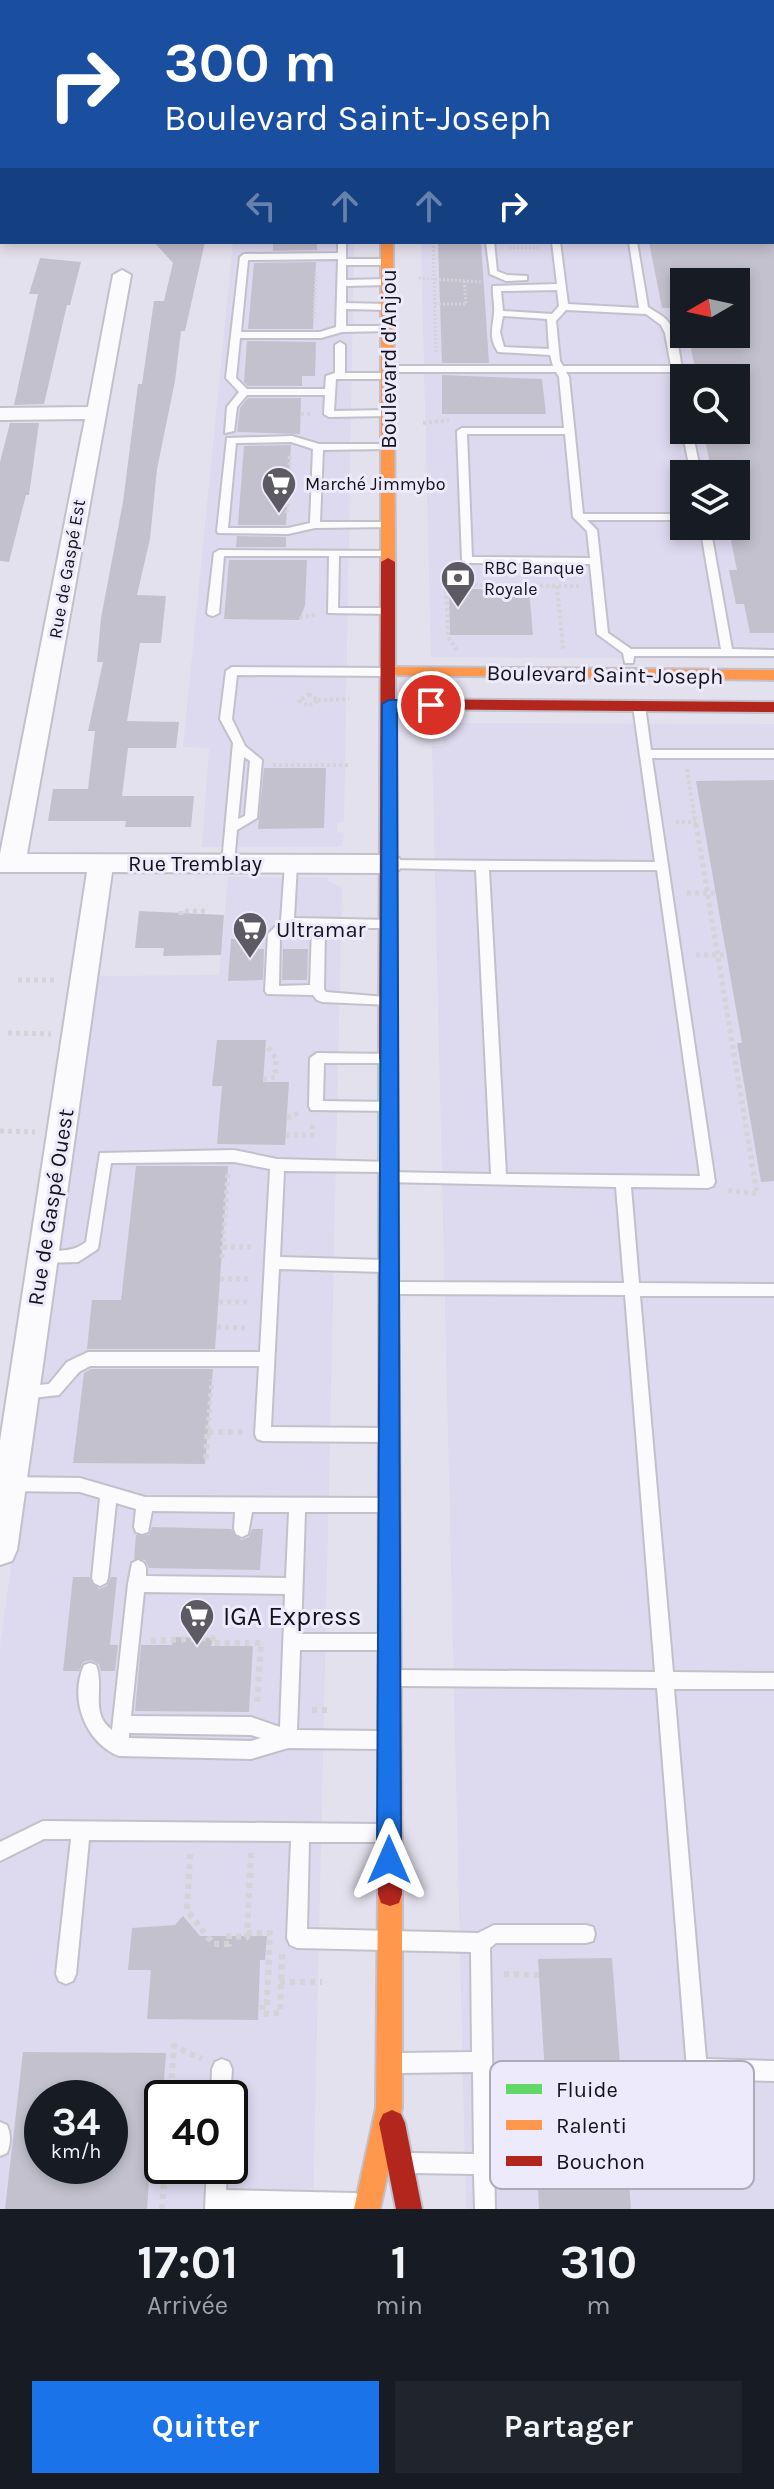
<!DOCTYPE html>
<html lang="fr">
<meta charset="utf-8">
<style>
:root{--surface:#171b24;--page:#20242c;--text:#f1f3f6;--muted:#9ea1a6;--accent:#1a73e8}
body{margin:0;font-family:Karla,sans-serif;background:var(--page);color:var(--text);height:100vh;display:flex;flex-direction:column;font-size:30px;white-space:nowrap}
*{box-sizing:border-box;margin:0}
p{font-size:26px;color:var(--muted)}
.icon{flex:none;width:44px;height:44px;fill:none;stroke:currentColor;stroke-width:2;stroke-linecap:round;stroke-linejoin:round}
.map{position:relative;height:2209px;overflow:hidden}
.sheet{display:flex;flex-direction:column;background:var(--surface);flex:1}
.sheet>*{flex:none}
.banner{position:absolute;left:0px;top:0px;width:774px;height:244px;box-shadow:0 4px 12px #0003;background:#1a4fa0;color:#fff;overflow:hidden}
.needle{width:52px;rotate:261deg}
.tools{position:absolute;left:670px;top:268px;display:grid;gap:16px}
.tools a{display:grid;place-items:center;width:80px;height:80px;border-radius:0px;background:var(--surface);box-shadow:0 4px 12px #0003;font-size:40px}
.speed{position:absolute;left:24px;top:2080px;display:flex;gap:16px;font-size:40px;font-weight:700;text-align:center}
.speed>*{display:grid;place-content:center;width:104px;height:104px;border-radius:50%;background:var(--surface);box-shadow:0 4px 12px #0003;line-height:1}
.speed small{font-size:20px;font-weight:400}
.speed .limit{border:4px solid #111;border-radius:12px;background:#fff;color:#111}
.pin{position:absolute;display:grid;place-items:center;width:68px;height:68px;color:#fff;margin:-34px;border:4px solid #fff;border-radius:50%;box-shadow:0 2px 8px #0007}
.me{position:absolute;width:88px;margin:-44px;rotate:0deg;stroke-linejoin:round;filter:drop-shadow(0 0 6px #0008)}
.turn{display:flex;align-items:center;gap:28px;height:168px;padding:0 32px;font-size:36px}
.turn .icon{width:104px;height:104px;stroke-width:2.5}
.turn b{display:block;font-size:56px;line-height:68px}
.lanes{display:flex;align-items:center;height:76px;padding:0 32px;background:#0003;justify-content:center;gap:40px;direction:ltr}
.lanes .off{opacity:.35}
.eta{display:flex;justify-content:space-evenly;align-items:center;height:136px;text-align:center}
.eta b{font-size:48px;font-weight:700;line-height:56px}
.primary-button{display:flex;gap:16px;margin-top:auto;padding:16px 32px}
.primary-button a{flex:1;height:92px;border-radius:0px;background:var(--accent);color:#fff;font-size:32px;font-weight:700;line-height:92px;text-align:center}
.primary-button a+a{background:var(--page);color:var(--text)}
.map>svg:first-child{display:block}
</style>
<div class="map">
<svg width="774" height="2209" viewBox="0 0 774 2209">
<rect width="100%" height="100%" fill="#e4e1ee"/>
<g fill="#ddd9ef" fill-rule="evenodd">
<path d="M772 6 774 659 431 657 421 242H772ZM684 282H736V334H684ZM684 378H736V430H684ZM684 474H736V526H684Z"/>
<polygon points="233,242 354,242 344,822 337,823 337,832 344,833 342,845 337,847 202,847 209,748 183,747"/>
<polygon points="446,723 774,724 774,2209 466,2209 432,746 443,746 443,733 433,733"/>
<path d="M228 877H328V881L342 888 313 2209H0V1646L93 976 219 975ZM42 2098H110V2166H42ZM162 2098H230V2166H162Z"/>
</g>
<g fill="#c4c1cf" fill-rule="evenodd">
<polygon points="154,242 205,242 185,331 181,331 175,381 157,469 150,539 137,595 166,596 161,643 140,643 127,721 179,722 176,748 128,748 122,796 194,796 191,827 125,827 126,821 48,821 53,789 88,789 95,731 88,731 103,662 97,662 101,618 123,502 138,384 142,384 154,301 164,301 173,263"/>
<polygon points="273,242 317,242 317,250 273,251"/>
<polygon points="649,242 774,242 774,633 750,633 744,604 736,604 729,570 737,570 728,526 736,526 736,474 712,474 703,430 736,430 736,378 697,378 688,334 736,334 736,282 684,282 684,308 662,308"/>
<polygon points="438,243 481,243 489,363 442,363"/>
<polygon points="40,258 81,262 70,305 67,305 44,404 14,405 38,294 29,294"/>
<polygon points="316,262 313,329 248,329 254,263"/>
<polygon points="247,341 316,342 315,376 302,376 302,386 248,386 244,382"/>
<polygon points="442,375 542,379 546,414 442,414"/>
<polygon points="248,398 301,398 300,434 237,432 240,408"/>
<polygon points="10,423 39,423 29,495 26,495 9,562 0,561 0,462"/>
<polygon points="291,445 286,525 238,525 244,446"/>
<polygon points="237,536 286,537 286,547 236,547"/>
<polygon points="229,560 307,560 305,606 299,620 224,619"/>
<polygon points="449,589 529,589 533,635 450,635"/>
<polygon points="264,768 326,768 324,828 258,829"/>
<polygon points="774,780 774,1181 761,1182 737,1043 742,1043 696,781"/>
<polygon points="139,911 224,915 221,955 163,956 164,948 135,948"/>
<polygon points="231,939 254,939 254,949 264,949 263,980 228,981"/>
<polygon points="283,949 308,949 307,980 282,980"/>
<polygon points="217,1040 266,1040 263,1082 289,1082 285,1145 217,1144 222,1086 212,1086"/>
<polygon points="136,1166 228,1166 215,1349 87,1349 92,1300 121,1300"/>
<polygon points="91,1369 213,1369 205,1464 73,1463 84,1373"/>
<polygon points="152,1527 231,1529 241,1540 249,1537 252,1529 263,1529 260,1570 149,1568 145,1560 134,1559 136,1535 149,1535"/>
<polygon points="73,1577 89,1577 99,1589 107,1586 111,1577 117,1577 110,1645 118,1645 115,1671 101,1671 99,1664 91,1660 83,1662 79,1671 63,1671"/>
<polygon points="173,1637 213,1638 211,1646 253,1646 249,1712 135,1711 141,1645 172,1645"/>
<polygon points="183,1916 200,1936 267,1936 265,1960 260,1960 258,2020 147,2019 151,1970 128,1970 132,1928 175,1925"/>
<polygon points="612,1958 631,2209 539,2209 534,2107 547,2107 538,1959"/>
<path d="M23 2052 166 2053 162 2109 154 2110 147 2209H5ZM42 2098H110V2166H42Z"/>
</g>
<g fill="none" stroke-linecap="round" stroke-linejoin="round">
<defs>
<g id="lane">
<rect x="276" y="0" width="8" height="2"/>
<rect x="332" y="0" width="8" height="2"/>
<rect x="772" y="34" width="2" height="6"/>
<path d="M338 242H346V259H387L391 262 387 265H346V280L387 279 392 282 387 285 346 286V303L387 304 392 307 387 310 346 309V326H387L392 329 390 331 342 332 321 338H240L236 378 247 389H325L326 376 335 373V345L340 342 345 345V373H387L392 376 387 379H336L334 411 388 410 393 413 388 416 329 417 324 414 325 395H247L237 407 234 431 225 433 227 407 239 392 226 378 240 257 244 254 338 253ZM338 259 336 327 320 332H241L248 260Z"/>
<polygon points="486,242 494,242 497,271 507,275 527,276 527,280 506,281 490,274"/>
<path d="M552 242H560L568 304 639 308 629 242H637L648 307C655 312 665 316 669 323 682 339 684 392 684 413L679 410 672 372H566L569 377 583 514H684V520H587L597 530 608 633 631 649H721L700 526H710L732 649 774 650V656H634L633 663H625L623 653 597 634 590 564 467 563 462 560 457 431 462 428H564L559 377 556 372H387L382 369 387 366H553L550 355 498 352C488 337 493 328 494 313 495 304 492 295 493 286L557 284ZM557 290 559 306 552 314 503 311 501 291ZM566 310 646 314 661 325 665 333 671 366H563L560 361 556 321ZM503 316 547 319 549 349 504 347 500 332ZM467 434H565L573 517 587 531 590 558 472 557Z"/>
<polygon points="684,428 684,430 692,430 701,474 691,474 682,430"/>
<path d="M292 436 319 444H392V448L388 449 323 450 320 522H388L392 523V527L315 528 288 534 218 533 217 531 227 438ZM291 442 313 449 310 523 288 528H228L236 443Z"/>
<polygon points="219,550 391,551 391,555 387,556 339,556 338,608 388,608 394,611 388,614 328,613 329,556 224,556 219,613 213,616 209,615 207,613 214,553"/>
<path d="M232 667 388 668 394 672 388 676 237 675 232 719 245 746 262 760 257 818 237 830 234 863 228 867 222 863 233 743 220 719 226 671ZM244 757 250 761 245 816 238 819Z"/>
<path d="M639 702 645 706 651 750H774V758H652L715 1182 713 1186 708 1188 631 1187 639 1283 774 1284V1296H640L673 1672 774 1673V1689H674L706 2059 774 2061V2081L697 2079 690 2076 687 2069 657 1688 397 1686 391 1684 388 1678 391 1672 397 1670 655 1672 625 1295 390 1294 385 1292 382 1288 385 1284 390 1282 624 1283 616 1187 384 1182 382 1178 384 1174 389 1172 491 1174 476 870 390 868 384 864 390 860 655 862 633 706ZM489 870H657L700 1176 506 1174Z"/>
<path d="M291 860 297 864 294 918 390 920 391 923 385 928H325L324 989 326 992 386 997 393 1002 391 1005 322 1002 317 1000 313 995 267 994 265 991 268 934 281 921 285 864ZM290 928H312L310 985 279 986 280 936Z"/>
<polygon points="317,1053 390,1054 392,1058 385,1063 324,1063 323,1101 388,1102 393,1103 395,1107 393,1111 311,1110 309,1106 310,1058"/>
<path d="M234 1150 277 1159 390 1162 392 1166 390 1170 385 1172 284 1171 280 1257 384 1260 389 1262 391 1266 389 1270 384 1272 279 1269 271 1427 385 1428 391 1430 393 1435 391 1440 385 1442 263 1441 257 1439 255 1434 259 1366H90L79 1372 59 1395 23 1399 17 1397 15 1392 17 1387 49 1384 67 1362 88 1352H260L270 1169 234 1162 111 1163 98 1249 78 1262 42 1263 37 1261 35 1257 37 1253C56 1248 69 1255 86 1242L100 1153Z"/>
<path d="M10 1477 80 1478 145 1497 385 1498 391 1500 393 1505 391 1510 385 1512H305L301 1634H381L387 1636 390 1642 387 1648 381 1650H300L297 1730 380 1731 386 1734 389 1740 386 1746 380 1749 288 1748 251 1759 119 1756C85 1742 69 1699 84 1665L90 1663 96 1665C105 1688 89 1713 112 1730L128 1584 132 1563 138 1560 144 1563 146 1568V1576L286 1578 289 1512H252L248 1534 242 1537 236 1534 234 1529 235 1512 152 1511 148 1532 142 1534 136 1532 134 1527 136 1509 116 1503 108 1578 106 1583 100 1586 94 1583 92 1578 100 1498 80 1492 10 1491 4 1489 2 1484 4 1479ZM144 1592 285 1594 280 1727 251 1717 131 1716ZM129 1733 251 1735 261 1738 251 1741 129 1738Z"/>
<polygon points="43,1821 381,1824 388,1826 390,1833 388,1840 381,1842 309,1842 307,1929 478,1933 494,1925 586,1925 593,1927 595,1934 593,1941 586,1943 496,1943 490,1948 495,2209 475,2209 474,2174 412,2173 405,2170 402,2163 405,2156 412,2153 474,2154 473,2072 400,2073 393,2070 390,2063 393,2056 400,2053 472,2052 471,1952 297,1948 290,1945 287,1938 291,1841 89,1840 76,1974 73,1981 66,1984 59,1981 56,1974 71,1839 44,1839 0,1861 0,1842"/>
<polygon points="222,2059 229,2062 232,2069 230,2100 230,2098 211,2098 212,2069 215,2062"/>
<path d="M0 2122 7 2125C11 2135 11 2143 7 2153L0 2156Z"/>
<polygon points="207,2166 227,2166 226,2190 355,2193 362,2196 365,2203 363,2209 205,2209"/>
</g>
<g id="street">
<rect x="20" y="0" width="14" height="2"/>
<rect x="180" y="0" width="14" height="2"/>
<polygon points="379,0 774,0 774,4 772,2"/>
<polygon points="122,270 131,275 27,854 390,855 399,858 403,864 399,870 390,873 112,872 17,1550 12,1561 0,1565 0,1441 87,872 0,872 0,854 85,419 0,420 0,408 88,407 113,275"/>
</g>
<g id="fast">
<rect x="0" y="167" width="2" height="6"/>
<polygon points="388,1052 397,1059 399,1373 396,1379 389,1382 382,1379 379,1373 379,1059"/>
</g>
<g id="slow">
<polygon points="381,242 393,242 395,562 388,566 381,562"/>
<polygon points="388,667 774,670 774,680 383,675 383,669"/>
<polygon points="390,1882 399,1885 402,1894 402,2108 380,2209 354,2209 376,2108 378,1894 381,1885"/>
</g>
<g id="jam">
<rect x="381" y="0" width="10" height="2"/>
<polygon points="388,558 395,562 395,699 774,702 774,712 395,709 397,1059 388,1066 379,1059 381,562"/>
<polygon points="389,1364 396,1367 399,1373 402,1894 399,1903 390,1906 381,1903 378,1894 379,1373 382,1367"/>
<polygon points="392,2110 401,2114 405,2123 422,2209 396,2209 379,2123 383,2114"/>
</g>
</defs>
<use href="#lane" stroke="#c2c0ca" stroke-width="4"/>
<use href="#street" stroke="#c2c0ca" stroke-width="4"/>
<use href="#fast" stroke="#c2c0ca" stroke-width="4"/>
<use href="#slow" stroke="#c2c0ca" stroke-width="4"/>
<use href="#jam" stroke="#c2c0ca" stroke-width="4"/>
<g stroke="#d4d3d7" stroke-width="3" stroke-dasharray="2 2" stroke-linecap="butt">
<polyline points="73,0 78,2"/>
<polyline points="433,242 436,353"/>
<polyline points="509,248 539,248"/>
<polyline points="419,278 482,282"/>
<polyline points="435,304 466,304 464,279"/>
<polyline points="314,318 316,272"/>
<polyline points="688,336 699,334"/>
</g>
<g stroke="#d4d3d7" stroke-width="4" stroke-dasharray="3 3" stroke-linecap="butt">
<polyline points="301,414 312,414"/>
<polyline points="423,423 449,420"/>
<polyline points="287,513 290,455"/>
<polyline points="557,586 563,649"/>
<polyline points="300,618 315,615"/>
<polyline points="457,650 448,637 446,585 579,586"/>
<polygon points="309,694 318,700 309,706 299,701"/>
<polyline points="318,700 349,699"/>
<polyline points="273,765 348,765"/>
<polyline points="687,769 696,826"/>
<polyline points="676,822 696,822"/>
</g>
<g stroke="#d4d3d7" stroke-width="5" stroke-dasharray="4 4" stroke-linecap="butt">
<polyline points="696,824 757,1194 727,1190"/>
<polyline points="687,893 716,893"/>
<polyline points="181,915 181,911 206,911 206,908"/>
<polyline points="696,955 727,955"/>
<polyline points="18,980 57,980"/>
<polyline points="8,1033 51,1034"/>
<polyline points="263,1079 275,1077 276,1058 266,1045"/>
<polyline points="287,1118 298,1113"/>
<polyline points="0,1131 35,1132"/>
<polyline points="286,1135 312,1135 313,1123"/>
<polyline points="223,1247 254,1247"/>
<polyline points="222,1258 228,1173"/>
<polyline points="220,1279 251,1279"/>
<polyline points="219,1302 250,1302"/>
<polyline points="217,1327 248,1328"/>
<polyline points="208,1429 212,1380"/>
</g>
<g stroke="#d4d3d7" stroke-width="6" stroke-dasharray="5 5" stroke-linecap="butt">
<polyline points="208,1432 242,1432"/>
<polyline points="206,1459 208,1427"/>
<polyline points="196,1638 198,1607"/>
<polyline points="151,1641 213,1638 212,1643 261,1643 257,1706"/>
<polyline points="312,1710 328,1710"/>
<polyline points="251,1853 247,1933 270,1933 267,2002 262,2002 263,2014 280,2013 282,1954"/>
<polyline points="190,1854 187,1910 213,1944 229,1944 229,1936 247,1937 247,1933"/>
<polyline points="504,1974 539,1975"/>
<polyline points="280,1982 322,1982"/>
<polyline points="170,2098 174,2046 202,2059"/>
<polyline points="509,2137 536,2137"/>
<polyline points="162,2209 165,2166"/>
</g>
<use href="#lane" fill="#fbfafc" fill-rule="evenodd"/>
<use href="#street" fill="#fbfafc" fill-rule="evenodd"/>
<use href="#fast" fill="#63d668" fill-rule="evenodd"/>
<use href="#slow" fill="#ff974d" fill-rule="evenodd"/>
<use href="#jam" fill="#b3261e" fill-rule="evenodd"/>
</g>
<polygon fill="#1a73e8" stroke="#114b97" stroke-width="2" points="431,700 438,705 436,708 397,709 401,1860 398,1868 389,1872 381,1868 377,1860 382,704 389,700"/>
<defs>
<symbol id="supermarket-pin" viewBox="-11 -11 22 30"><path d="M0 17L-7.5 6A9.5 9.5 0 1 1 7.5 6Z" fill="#5d5a64" stroke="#edeafc"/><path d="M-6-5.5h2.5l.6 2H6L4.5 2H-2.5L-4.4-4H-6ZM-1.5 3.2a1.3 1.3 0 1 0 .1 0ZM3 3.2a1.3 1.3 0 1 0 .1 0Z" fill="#fff"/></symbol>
<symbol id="bank-pin" viewBox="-11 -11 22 30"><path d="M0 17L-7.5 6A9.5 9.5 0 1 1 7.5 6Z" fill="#5d5a64" stroke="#edeafc"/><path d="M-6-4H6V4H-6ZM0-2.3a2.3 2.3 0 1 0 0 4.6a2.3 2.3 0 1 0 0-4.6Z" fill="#fff"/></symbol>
</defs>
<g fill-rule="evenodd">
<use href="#supermarket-pin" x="259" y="464" width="40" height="54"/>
<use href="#bank-pin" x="438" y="558" width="40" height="54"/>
<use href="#supermarket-pin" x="230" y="909" width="40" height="54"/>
<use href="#supermarket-pin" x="177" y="1596" width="40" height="54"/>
</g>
<g text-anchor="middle" stroke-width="6" stroke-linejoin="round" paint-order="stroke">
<g font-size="18" fill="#14121a" stroke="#edeafc" text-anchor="start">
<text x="305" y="490">Marché Jimmybo</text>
<text x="484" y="574">RBC Banque<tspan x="484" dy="21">Royale</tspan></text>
</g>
<g font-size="18" fill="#14121a" stroke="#edeafc">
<text transform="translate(67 569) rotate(-80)" y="6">Rue de Gaspé Est</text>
</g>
<g font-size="22" fill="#14121a" stroke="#edeafc">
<text transform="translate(388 359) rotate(-90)" y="8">Boulevard d'Anjou</text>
<text transform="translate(605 674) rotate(1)" y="8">Boulevard Saint-Joseph</text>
<text x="195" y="871">Rue Tremblay</text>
<text transform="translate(50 1207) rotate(-81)" y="8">Rue de Gaspé Ouest</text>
</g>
<g font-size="22" fill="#14121a" stroke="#edeafc" text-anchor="start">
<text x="276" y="937">Ultramar</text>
</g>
<g font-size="26" fill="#14121a" stroke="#edeafc" text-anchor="start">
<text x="223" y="1625">IGA Express</text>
</g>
</g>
<rect x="490" y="2061" width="264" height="128" rx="12" fill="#edeafc" stroke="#aca9b8" stroke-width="2"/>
<rect x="506" y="2084" width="36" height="10" fill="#63d668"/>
<rect x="506" y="2120" width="36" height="10" fill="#ff974d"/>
<rect x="506" y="2156" width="36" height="10" fill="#b3261e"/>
<g font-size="22" fill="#14121a">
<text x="556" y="2097">Fluide</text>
<text x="556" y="2133">Ralenti</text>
<text x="556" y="2169">Bouchon</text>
</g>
</svg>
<div class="tools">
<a><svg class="needle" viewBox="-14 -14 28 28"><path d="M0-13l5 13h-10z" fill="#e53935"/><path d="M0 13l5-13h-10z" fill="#9ea1a6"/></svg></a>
<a><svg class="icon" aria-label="search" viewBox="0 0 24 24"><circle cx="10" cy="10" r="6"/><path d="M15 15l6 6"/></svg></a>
<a><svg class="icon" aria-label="layers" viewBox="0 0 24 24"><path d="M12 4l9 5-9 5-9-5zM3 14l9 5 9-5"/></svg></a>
</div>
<div class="speed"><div>34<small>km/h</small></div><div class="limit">40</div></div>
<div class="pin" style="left:431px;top:705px;background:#d93025"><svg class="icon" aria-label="arrive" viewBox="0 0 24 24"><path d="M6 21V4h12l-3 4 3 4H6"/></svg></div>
<svg class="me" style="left:389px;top:1860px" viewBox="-20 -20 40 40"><path d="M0-17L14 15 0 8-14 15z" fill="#1a73e8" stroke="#fff" stroke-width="4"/></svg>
<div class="banner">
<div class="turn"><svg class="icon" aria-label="right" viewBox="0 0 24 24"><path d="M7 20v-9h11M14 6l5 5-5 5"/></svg><div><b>300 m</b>Boulevard Saint-Joseph</div></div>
<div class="lanes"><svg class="icon off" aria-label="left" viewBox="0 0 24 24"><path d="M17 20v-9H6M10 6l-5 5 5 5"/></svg><svg class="icon off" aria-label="ahead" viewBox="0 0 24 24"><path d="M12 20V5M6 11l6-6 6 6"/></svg><svg class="icon off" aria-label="ahead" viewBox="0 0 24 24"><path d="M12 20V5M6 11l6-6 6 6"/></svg><svg class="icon" aria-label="right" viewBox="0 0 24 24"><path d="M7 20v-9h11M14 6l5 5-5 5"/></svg></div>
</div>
</div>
<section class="sheet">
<div class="eta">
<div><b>17:01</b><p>Arrivée</p></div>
<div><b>1</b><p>min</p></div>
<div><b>310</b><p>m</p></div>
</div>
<div class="primary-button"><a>Quitter</a><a>Partager</a></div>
</section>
